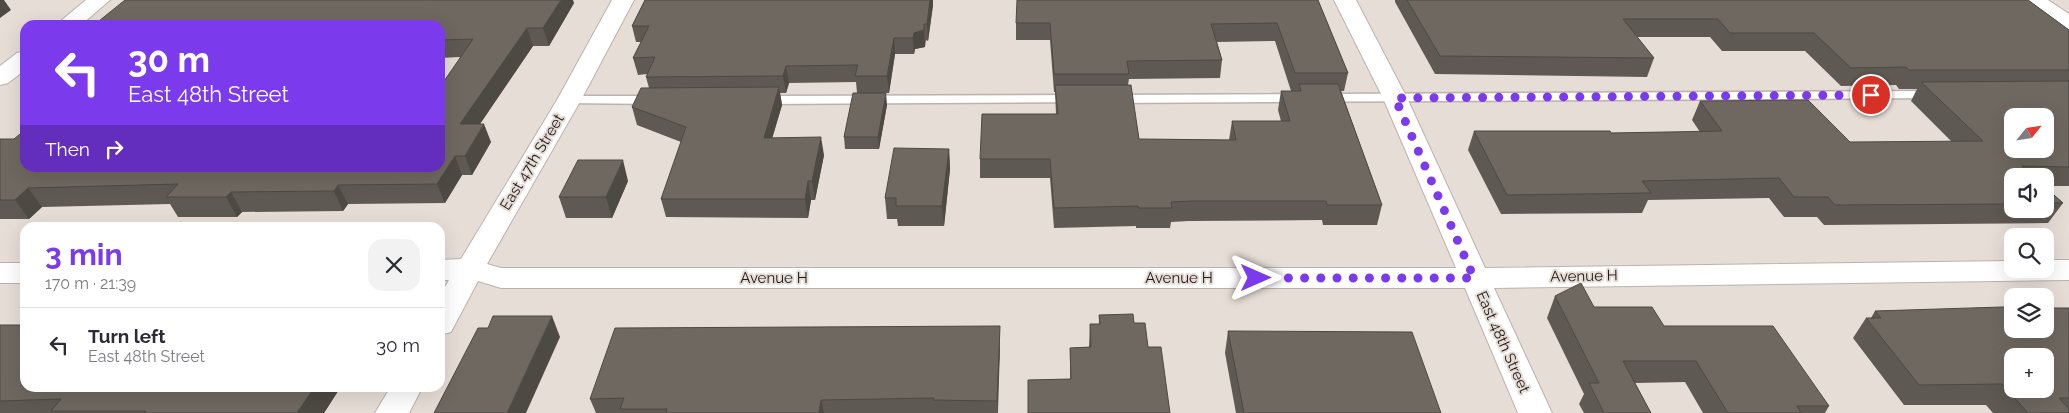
<!DOCTYPE html>
<meta charset="utf-8">
<style>
:root{--surface:#fff;--page:#f2f2f3;--text:#2b2b33;--muted:#7c7c81;--line:#e1e1e2;--accent:#7c3aed}
body{margin:0;font-family:Raleway,sans-serif;background:var(--page);color:var(--text);height:100vh;display:flex;flex-direction:column;font-size:19px;white-space:nowrap}
*{box-sizing:border-box;margin:0}
p{font-size:16px;color:var(--muted)}
.icon{flex:none;width:28px;height:28px;fill:none;stroke:currentColor;stroke-width:2;stroke-linecap:round;stroke-linejoin:round}
.map{position:relative;flex:1;overflow:hidden}
.panel{position:absolute;left:20px;top:222px;width:425px;height:170px;display:flex;flex-direction:column;background:var(--surface);border-radius:15px;box-shadow:0 5px 20px #0002}
.panel>*{flex:none}
.hud{position:absolute;left:20px;top:20px;width:425px;height:152px;border-radius:15px;box-shadow:0 5px 20px #0002;background:#7c3aed;color:#fff;overflow:hidden}
.needle{width:32px;rotate:60deg}
.controls{position:absolute;left:2004px;top:108px;display:grid;gap:10px}
.controls a{display:grid;place-items:center;width:50px;height:50px;border-radius:10px;background:var(--surface);box-shadow:0 5px 20px #0002;font-size:25px}
.pin{position:absolute;display:grid;place-items:center;width:42px;height:42px;color:#fff;margin:-21px;border:2px solid #fff;border-radius:50%;box-shadow:0 1px 5px #0007}
.me{position:absolute;width:55px;margin:-28px;rotate:90deg;stroke-linejoin:round;filter:drop-shadow(0 0 4px #0008)}
.turn{display:flex;align-items:center;gap:18px;height:105px;padding:0 25px;font-size:22px}
.turn .icon{width:65px;height:65px;stroke-width:2.5}
.turn b{display:block;font-size:35px;line-height:42px}
.then{display:flex;align-items:center;height:48px;padding:0 25px;background:#0003;gap:10px;font-size:19px}
.round{display:grid;place-items:center;flex:none;width:52px;height:52px;border-radius:15px;background:var(--page)}
.overview{display:flex;align-items:center;justify-content:space-between;height:85px;padding:0 25px}
h1{font-size:30px;font-weight:700;line-height:38px;color:var(--accent)}
ul{padding:0;list-style:none}
li{display:flex;align-items:center;gap:15px;height:75px;padding:0 25px;border-top:1px solid var(--line)}
li div{flex:1}
li b{display:block;font-size:19px}
li em{font-style:normal}
.map>svg:first-child{display:block}
</style>
<div class="map">
<svg width="2069" height="413" viewBox="0 0 2069 413">
<rect width="100%" height="100%" fill="#e7ddd7"/>
<g fill="none" stroke-linecap="round" stroke-linejoin="round">
<defs>
<g id="lane">
<polygon points="1934,91 1939,92 1941,95 1939,98 1111,103 1106,102 1104,99 1106,96 1111,95"/>
<polygon points="1077,95 1082,96 1084,99 1082,102 759,104 754,103 752,100 754,97 759,96"/>
<polygon points="569,96 657,96 662,97 664,100 662,103 657,104 564,103 562,100 564,97"/>
</g>
<g id="street">
<polygon points="86,0 110,0 81,25 56,25"/>
<polygon points="612,0 634,0 581,100 487,264 501,268 1456,268 1383,98 1334,0 1356,0 1407,98 1485,268 2012,261 2012,269 2045,269 2045,260 2069,260 2069,280 1494,288 1552,413 1518,413 1465,288 501,288 478,281 451,332 440,335 440,296 449,280 440,280 440,260 461,259 557,100"/>
<polygon points="2023,0 2048,0 2069,14 2069,31 2061,29 2026,5"/>
<polygon points="25,51 25,70 8,83 0,85 0,66 17,53"/>
<rect x="0" y="263" width="25" height="20"/>
<polygon points="390,388 422,388 409,413 375,413"/>
</g>
</defs>
<use href="#lane" stroke="#bcb2ad" stroke-width="3"/>
<use href="#street" stroke="#bcb2ad" stroke-width="2"/>
<use href="#lane" fill="#fff" fill-rule="evenodd"/>
<use href="#street" fill="#fff" fill-rule="evenodd"/>
</g>
<g fill="#5f5953" fill-rule="evenodd">
<polygon points="645,0 933,0 933,5 928,41 926,40 925,47 915,49 914,54 895,54 889,93 857,93 856,82 789,83 786,93 780,93 782,105 772,138 824,155 815,200 811,200 808,218 666,217 661,199 681,142 637,125 632,107 649,88 646,77 647,74 638,75 633,58 641,42 636,42 632,26"/>
<path d="M1318 0 1348 73 1344 91H1341L1382 205 1377 225H1323L1322 220 1189 221 1171 222 1170 228H1136V226L1054 228 1050 178H980V159L1056 114 1055 92H1054L1050 40H1016V23ZM1275 41 1291 91H1281L1278 110 1281 121H1232L1229 140 1139 139 1128 85 1129 79 1220 78 1222 60 1217 42Z"/>
<polygon points="1395,0 2028,0 2069,30 2069,186 2045,186 2045,176 2012,176 2012,209 2045,209 2045,187 2063,203 2048,223 1824,225 1817,217 1784,217 1769,198 1648,200 1642,213 1501,214 1468,150 1474,131 1611,133 1700,132 1692,120 1700,101 1850,142 1952,142 1911,101 1917,89 1899,89 1896,85 1841,86 1805,51 1722,51 1710,37 1637,37 1654,58 1647,77 1435,74 1395,2"/>
<polygon points="574,3 549,46 533,46 480,124 491,142 472,175 462,175 445,203 348,204 343,211 242,212 237,217 178,217 170,204 42,207 29,219 0,219 0,139 440,168 460,57 440,58 440,25 94,25"/>
<polygon points="887,105 879,149 845,149 844,137"/>
<polygon points="949,149 950,169 944,226 898,226 897,219 887,219 885,198"/>
<polygon points="628,181 612,218 566,218 559,197"/>
<polygon points="1555,296 1664,326 1829,406 1825,413 1703,413 1685,382 1635,383 1651,413 1584,413 1579,404 1584,394 1547,318"/>
<polygon points="2069,308 2069,413 1993,413 1986,405 1904,405 1853,338 1866,318 1871,318 1875,311"/>
<polygon points="1099,315 1134,323 1148,347 1170,413 1028,413 1028,380 1070,379 1070,348 1089,347 1090,324 1099,324"/>
<polygon points="0,325 25,388 340,388 324,413 0,413"/>
<polygon points="1228,331 1441,413 1236,413 1225,353"/>
<polygon points="1000,347 998,413 596,413 590,399"/>
</g>
<g fill="#4d4943">
<polygon points="0,0 4,0 11,10 0,18"/>
<polygon points="561,0 573,0 574,3 549,46 543,28"/>
<polygon points="930,0 933,0 933,5 928,41 927,24"/>
<polygon points="924,24 925,47 915,49 914,54 913,38 914,33"/>
<polygon points="527,28 533,46 467,143 460,124"/>
<polygon points="894,38 895,54 889,93 887,76"/>
<polygon points="786,66 789,83 786,93 783,76"/>
<polygon points="779,87 782,105 767,156 764,138"/>
<polygon points="886,93 887,105 879,149 878,137"/>
<polygon points="484,124 491,142 472,175 465,156"/>
<polygon points="821,137 824,155 815,200 812,181"/>
<polygon points="949,149 950,169 944,226 942,206"/>
<polygon points="455,156 462,175 445,203 437,184"/>
<polygon points="623,160 628,181 612,218 606,197"/>
<polygon points="808,181 811,200 808,218 805,199"/>
<polygon points="338,185 348,204 343,211 334,191"/>
<polygon points="28,188 42,207 29,219 15,200"/>
<polygon points="231,192 242,212 237,217 226,197"/>
<polygon points="552,316 560,337 526,413 507,413"/>
<polygon points="1000,326 1000,347 997,413 997,401"/>
<polygon points="314,388 340,388 324,413 297,413"/>
<polygon points="821,400 824,413 819,413"/>
</g>
<g fill="#6e6860" stroke="#4d4943" fill-rule="evenodd">
<polygon points="125,0 561,0 543,28 527,28 460,124 484,124 465,156 455,156 437,184 338,185 334,191 231,192 226,197 166,197 178,184 28,188 15,200 0,200 0,139 14,139 25,130 25,168 440,168 440,87 473,39 440,40 440,25 426,25 429,21 260,22 257,25 94,25"/>
<polygon points="645,0 930,0 927,24 924,24 924,30 914,33 913,38 894,38 887,76 855,76 858,65 786,66 783,76 646,77 655,57 633,58 649,26 632,26"/>
<polygon points="1017,0 1318,0 1348,73 1295,73 1277,23 1211,24 1222,60 1127,61 1129,74 1054,74 1050,23 1016,23"/>
<polygon points="1407,0 2028,0 2069,30 2069,70 1909,70 1906,67 1851,68 1814,33 1730,33 1718,19 1623,19 1654,58 1440,56"/>
<path d="M2069 81V167L2022 166 2033 176H2012V204L1835 205 1828 197H1794L1779 178 1642 181 1651 193 1507 195 1474 131H1610L1611 133 1722 131 1700 101 1808 100 1850 142 1983 141 1921 82ZM2012 116H2045V149H2012Z"/>
<polygon points="1299,84 1338,84 1382,205 1327,205 1326,201 1191,201 1171,202 1172,208 1138,208 1138,206 1054,208 1050,159 980,159 982,114 1058,114 1055,85 1131,85 1139,139 1236,140 1232,121 1290,121 1281,91 1301,91"/>
<polygon points="779,87 764,138 821,137 812,181 808,181 805,199 661,199 686,127 632,107 641,88"/>
<polygon points="853,93 886,93 878,137 844,137"/>
<polygon points="894,148 949,149 942,206 896,206 896,198 885,198"/>
<polygon points="578,160 623,160 606,197 559,197"/>
<polygon points="2045,187 2063,203 2045,203"/>
<polygon points="1581,283 1594,307 1652,307 1664,326 1773,326 1829,406 1797,406 1801,413 1728,413 1696,361 1623,361 1651,413 1604,413 1589,383 1599,383 1555,296"/>
<path d="M2002 307H2012V329H2045V308H2069V398H2059L2069 409V413H2028L2002 384 1919 385 1866 318H1881L1875 311ZM2012 356H2045V389H2012Z"/>
<polygon points="1133,314 1134,323 1145,323 1148,347 1161,347 1170,413 1028,413 1028,380 1071,379 1070,348 1091,347 1090,324 1100,324 1099,315"/>
<polygon points="493,316 552,316 507,413 434,413 478,328 488,328"/>
<polygon points="0,325 25,325 25,388 314,388 297,413 144,413 146,411 51,411 61,399 0,401"/>
<polygon points="1000,326 997,401 933,400 934,398 821,400 819,413 666,413 667,409 620,409 624,398 590,399 615,328"/>
<polygon points="1228,331 1412,332 1441,413 1244,413"/>
</g>
<g fill="none" stroke-linecap="round" stroke-linejoin="round">
<polyline stroke="#7c3aed" stroke-width="9" stroke-dasharray="0 16.2" points="1256,278 1474,278 1395,98 1871,95"/>
</g>
<g text-anchor="middle" stroke-width="4" stroke-linejoin="round" paint-order="stroke">
<g font-size="15" fill="#1d1917" stroke="#e7ddd7">
<text transform="translate(532 162) rotate(-59)" y="5">East 47th Street</text>
<text transform="translate(1584 276) rotate(-1)" y="5">Avenue H</text>
<text x="774" y="283">Avenue H</text>
<text x="1179" y="283">Avenue H</text>
<text transform="translate(1503 342) rotate(66)" y="5">East 48th Street</text>
</g>
</g>
</svg>
<div class="controls">
<a><svg class="needle" viewBox="-14 -14 28 28"><path d="M0-13l5 13h-10z" fill="#e53935"/><path d="M0 13l5-13h-10z" fill="#7c7c81"/></svg></a>
<a><svg class="icon" aria-label="sound" viewBox="0 0 24 24"><path d="M4 9h4l5-4v14l-5-4H4zM17 9q2 3 0 6"/></svg></a>
<a><svg class="icon" aria-label="search" viewBox="0 0 24 24"><circle cx="10" cy="10" r="6"/><path d="M15 15l6 6"/></svg></a>
<a><svg class="icon" aria-label="layers" viewBox="0 0 24 24"><path d="M12 4l9 5-9 5-9-5zM3 14l9 5 9-5"/></svg></a>
<a>+</a>
</div>
<div class="pin" style="left:1871px;top:95px;background:#d93025"><svg class="icon" aria-label="arrive" viewBox="0 0 24 24"><path d="M6 21V4h12l-3 4 3 4H6"/></svg></div>
<svg class="me" style="left:1256px;top:278px" viewBox="-20 -20 40 40"><path d="M0-17L14 15 0 8-14 15z" fill="#7c3aed" stroke="#fff" stroke-width="4"/></svg>
<div class="hud">
<div class="turn"><svg class="icon" aria-label="left" viewBox="0 0 24 24"><path d="M17 20v-9H6M10 6l-5 5 5 5"/></svg><div><b>30 m</b>East 48th Street</div></div>
<div class="then">Then<svg class="icon" aria-label="right" viewBox="0 0 24 24"><path d="M7 20v-9h11M14 6l5 5-5 5"/></svg></div>
</div>
<section class="panel">
<div class="overview"><div><h1>3 min</h1><p>170 m · 21:39</p></div><a class="round"><svg class="icon" aria-label="close" viewBox="0 0 24 24"><path d="M6 6l12 12M18 6L6 18"/></svg></a></div>
<ul>
<li><svg class="icon" aria-label="left" viewBox="0 0 24 24"><path d="M17 20v-9H6M10 6l-5 5 5 5"/></svg><div><b>Turn left</b><p>East 48th Street</p></div><em>30 m</em></li>
</ul>
</section>
</div>
